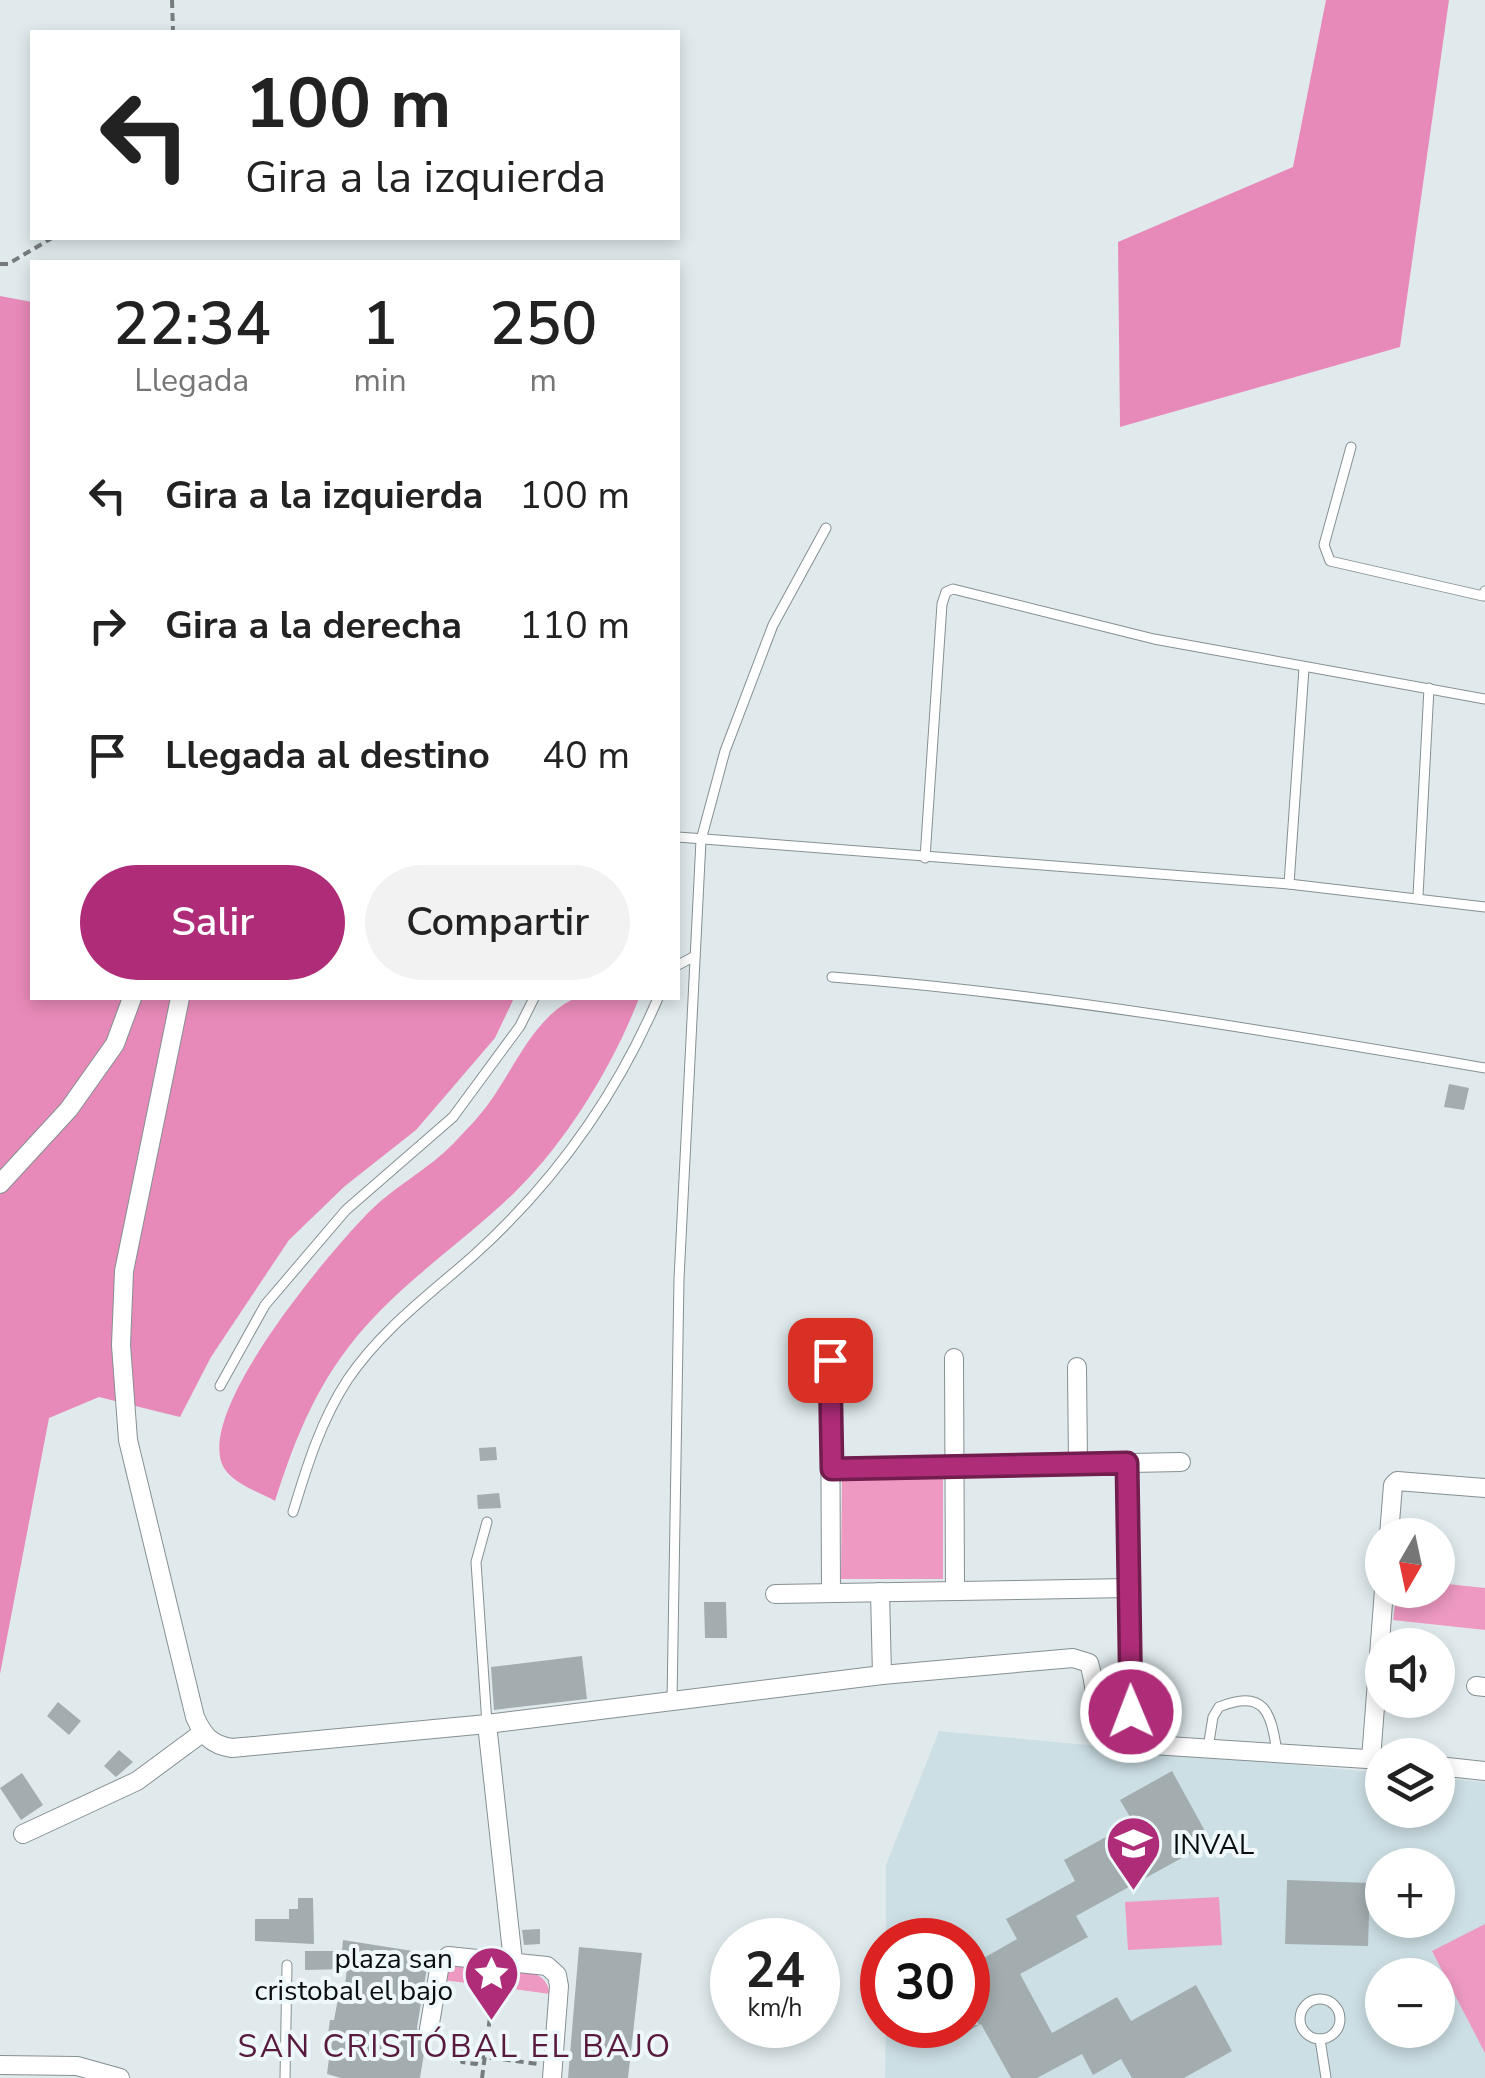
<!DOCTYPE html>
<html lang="es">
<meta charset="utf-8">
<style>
:root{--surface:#fff;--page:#f2f2f2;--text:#222;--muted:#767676;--accent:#ae2c78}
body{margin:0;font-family:"Nunito Sans",sans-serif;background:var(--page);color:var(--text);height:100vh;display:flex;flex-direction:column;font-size:38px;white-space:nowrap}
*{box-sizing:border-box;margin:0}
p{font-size:32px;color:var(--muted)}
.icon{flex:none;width:55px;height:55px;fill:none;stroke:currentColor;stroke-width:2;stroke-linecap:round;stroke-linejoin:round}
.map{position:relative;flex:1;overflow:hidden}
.sheet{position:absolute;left:30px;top:260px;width:650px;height:740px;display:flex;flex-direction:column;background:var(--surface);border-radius:0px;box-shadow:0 5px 15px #0003}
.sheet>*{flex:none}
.guide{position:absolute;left:30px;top:30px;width:650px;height:210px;border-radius:0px;box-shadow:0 5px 15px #0003;background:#fff;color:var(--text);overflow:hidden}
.needle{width:65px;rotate:189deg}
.tools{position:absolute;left:1365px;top:1518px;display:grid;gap:20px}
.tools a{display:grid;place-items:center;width:90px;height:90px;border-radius:50%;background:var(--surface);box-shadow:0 5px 15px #0003;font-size:50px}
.speed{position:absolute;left:710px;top:1918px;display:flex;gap:20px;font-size:50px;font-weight:700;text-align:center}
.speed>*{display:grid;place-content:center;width:130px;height:130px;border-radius:50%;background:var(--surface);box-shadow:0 5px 15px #0003;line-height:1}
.speed small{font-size:25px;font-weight:400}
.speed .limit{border:15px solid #d22;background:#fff;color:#111}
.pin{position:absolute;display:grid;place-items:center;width:85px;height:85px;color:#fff;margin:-42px;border-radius:20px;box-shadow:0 5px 15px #0006}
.me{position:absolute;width:110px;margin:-55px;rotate:359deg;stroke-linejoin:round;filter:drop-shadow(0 0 8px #0008)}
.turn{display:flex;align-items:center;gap:35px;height:210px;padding:0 50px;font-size:45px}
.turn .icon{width:130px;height:130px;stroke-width:2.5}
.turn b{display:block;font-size:70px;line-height:85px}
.eta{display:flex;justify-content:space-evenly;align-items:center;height:170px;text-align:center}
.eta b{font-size:60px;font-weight:600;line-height:70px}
.primary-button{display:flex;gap:20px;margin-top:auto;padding:20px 50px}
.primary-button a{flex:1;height:115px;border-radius:60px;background:var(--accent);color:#fff;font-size:40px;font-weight:600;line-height:115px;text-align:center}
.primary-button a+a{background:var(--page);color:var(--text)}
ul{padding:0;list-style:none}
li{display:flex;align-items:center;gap:30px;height:130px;padding:0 50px}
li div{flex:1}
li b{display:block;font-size:38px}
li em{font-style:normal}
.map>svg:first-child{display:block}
</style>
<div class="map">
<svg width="1485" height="2078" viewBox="0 0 1485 2078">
<rect width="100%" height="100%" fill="#e0eaed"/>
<path fill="#ccdfe4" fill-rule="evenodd" d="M939 1731 1382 1773V1810H1438V1778L1485 1782V2078H885L886 2025H968V1940H886V1865ZM1382 1865H1438V1920H1382ZM1382 1975H1438V2030H1382Z"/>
<g fill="#ee99c2">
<polygon points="842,1479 943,1479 943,1579 841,1579"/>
<polygon points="1438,1583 1485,1588 1485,1630 1393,1620 1397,1590 1438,1590"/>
<polygon points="1219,1897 1222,1945 1128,1950 1125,1902"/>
<polygon points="1485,1924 1485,2053 1432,1951"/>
<polygon points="451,1964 492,1967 490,1986 443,1980"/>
<path d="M501 1968C522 1971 546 1969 550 1994L498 1987Z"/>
</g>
<g fill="#e88ab9">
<polygon points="1326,0 1449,0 1400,347 1120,427 1118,242 1293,167"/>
<polygon points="0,296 32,302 32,998 514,998 495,1038 416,1130 345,1186 289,1240 211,1357 180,1417 99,1397 49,1418 0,1674"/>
<path d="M576 998H639C614 1064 568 1139 518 1189 470 1237 410 1276 365 1327 319 1379 296 1435 275 1501 259 1492 234 1484 224 1468 192 1413 332 1249 371 1210 396 1185 429 1169 454 1143 466 1130 479 1117 489 1103 514 1069 535 1015 576 998Z"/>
</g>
<g fill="#a3adb0">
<polygon points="1449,1084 1469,1088 1464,1110 1444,1107"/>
<polygon points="496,1447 497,1460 480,1461 479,1448"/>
<polygon points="499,1493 501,1508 478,1509 477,1495"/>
<polygon points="704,1602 726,1602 727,1638 705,1638"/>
<polygon points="582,1656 587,1699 494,1710 491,1667"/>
<polygon points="58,1702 81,1721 69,1735 47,1716"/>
<polygon points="119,1750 133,1762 116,1777 104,1766"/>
<polygon points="1172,1771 1211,1842 1076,1916 1088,1937 1020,1974 1052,2033 1117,1997 1131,2021 1196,1985 1232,2051 1184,2078 1132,2078 1121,2059 1093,2075 1082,2054 1037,2078 1011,2078 981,2024 943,2045 932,2025 979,2025 968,2004 968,1967 1017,1939 1006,1919 1075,1881 1064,1860 1133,1822 1120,1800"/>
<polygon points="22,1773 43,1805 21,1820 0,1788"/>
<polygon points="1287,1880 1370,1883 1368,1946 1285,1944"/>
<polygon points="298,1898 313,1898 314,1944 255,1941 255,1919 289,1919 289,1909 298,1909"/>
<polygon points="540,1929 540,1944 524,1945 522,1930"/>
<polygon points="343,1940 432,1954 428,1962 417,2027 418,2034 426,2041 420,2078 341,2078 327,2074 330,2050 326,2049 330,2020 334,2020 338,1999 343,2000 347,1969 305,1970 305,1951 342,1951"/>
<polygon points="579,1947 642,1953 628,2078 568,2078"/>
</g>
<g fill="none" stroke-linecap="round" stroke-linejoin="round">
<defs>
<g id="lane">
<polyline points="1351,447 1324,545 1330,561 1483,596 1485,591"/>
<polyline points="678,837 1289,884 1485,907"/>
<polyline points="925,858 942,604 946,592 953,589 1154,639 1485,699"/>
<polyline points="1289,884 1304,668"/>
<polyline points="1418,896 1429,688"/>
<polyline points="678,965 695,956"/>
<path d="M832 977C1052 994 1268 1031 1485 1068"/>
<polyline points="220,1386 265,1305 346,1210 453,1117 520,1026 534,998"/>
<path d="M293 1512C307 1466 321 1420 348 1379 382 1329 429 1295 473 1256 553 1184 616 1096 658 998"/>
<polyline points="487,1522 476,1562 487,1724"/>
<polyline points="672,1701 679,1279 701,840 725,751 773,625 826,528"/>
<path d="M1208 1748 1213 1717 1219 1707C1265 1688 1271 1713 1277 1752"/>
<circle cx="1320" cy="2019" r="20"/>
<polyline points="1320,2039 1326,2078"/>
<polyline points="285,2078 287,1965"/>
</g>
<g id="street">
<path d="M180 998 124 1271 121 1345 128 1440 195 1717C203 1735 211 1745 232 1748L487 1724 882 1675 1073 1658 1089 1663C1097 1688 1094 1712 1105 1736L1122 1743 1382 1760"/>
<polyline points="0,1184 69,1109 115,1044 132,998"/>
<polyline points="954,1358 955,1591"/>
<polyline points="830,1360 831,1592"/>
<polyline points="1077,1367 1078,1463"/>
<polyline points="1127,1463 1131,1712"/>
<polyline points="832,1469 1181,1462"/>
<polyline points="1389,1535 1393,1485 1397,1481 1485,1488"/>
<polyline points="880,1592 882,1675"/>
<polyline points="775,1594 1129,1588"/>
<polyline points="1476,1686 1485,1687"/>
<polyline points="487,1724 513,1961"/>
<polyline points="1371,1759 1384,1590"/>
<polyline points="1438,1766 1485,1771"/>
<polyline points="23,1834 137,1781 202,1733"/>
<polyline points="429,2029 440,1964 448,1956 547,1966 557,1975 559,1986 552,2078"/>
<polyline points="0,2065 77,2066 120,2078"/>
</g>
</defs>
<use href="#lane" stroke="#868f92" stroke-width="11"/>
<use href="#street" stroke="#868f92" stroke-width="20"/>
<g stroke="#767c7e" stroke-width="4" stroke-dasharray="8 5" stroke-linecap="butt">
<polyline points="172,0 173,32"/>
<polyline points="0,264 8,264 52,238"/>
<polygon points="464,2048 478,2050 476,2064 462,2062"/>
<polyline points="425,2050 463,2055"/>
<polyline points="477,2056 538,2064"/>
<polyline points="482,2078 495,1979"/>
</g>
<use href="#lane" stroke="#fff" stroke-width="9"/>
<use href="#street" stroke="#fff" stroke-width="18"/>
</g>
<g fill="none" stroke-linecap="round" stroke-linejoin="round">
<defs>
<polyline id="route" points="830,1360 832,1469 1127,1463 1131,1712"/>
</defs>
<use href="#route" stroke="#711d4e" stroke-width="25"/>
<use href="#route" stroke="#ae2c78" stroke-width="18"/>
</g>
<defs>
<symbol id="school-pin" viewBox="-11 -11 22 30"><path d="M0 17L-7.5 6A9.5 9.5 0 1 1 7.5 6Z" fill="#ae2c78" stroke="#eef8fb"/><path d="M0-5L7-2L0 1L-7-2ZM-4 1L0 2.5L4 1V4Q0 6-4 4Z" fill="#fff"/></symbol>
<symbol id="sight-pin" viewBox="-11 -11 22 30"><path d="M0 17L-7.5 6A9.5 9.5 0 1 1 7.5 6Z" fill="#ae2c78" stroke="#eef8fb"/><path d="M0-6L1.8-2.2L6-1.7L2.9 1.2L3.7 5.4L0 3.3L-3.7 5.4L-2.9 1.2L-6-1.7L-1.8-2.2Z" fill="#fff"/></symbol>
</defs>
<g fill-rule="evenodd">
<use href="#school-pin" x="1102" y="1812" width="63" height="86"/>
<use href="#sight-pin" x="460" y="1942" width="63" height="86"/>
</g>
<g text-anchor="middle" stroke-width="8" stroke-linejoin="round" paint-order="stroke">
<g font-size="28" fill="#0b0e0f" stroke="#eef8fb" text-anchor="start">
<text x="1173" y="1854">INVAL</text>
<text x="453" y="1968" text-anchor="end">plaza san<tspan x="453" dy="32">cristobal el bajo</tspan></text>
</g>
<g font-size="32" letter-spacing="2.5" fill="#581a3d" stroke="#eef8fb">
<text x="455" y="2057">SAN CRISTÓBAL EL BAJO</text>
</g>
</g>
</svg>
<div class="tools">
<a><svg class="needle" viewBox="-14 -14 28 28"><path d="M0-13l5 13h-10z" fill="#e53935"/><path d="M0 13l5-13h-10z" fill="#767676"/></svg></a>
<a><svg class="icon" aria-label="sound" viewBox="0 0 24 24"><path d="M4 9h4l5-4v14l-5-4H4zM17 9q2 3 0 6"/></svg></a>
<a><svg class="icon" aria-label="layers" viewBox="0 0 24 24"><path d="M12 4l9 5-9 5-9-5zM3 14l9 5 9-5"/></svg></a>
<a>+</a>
<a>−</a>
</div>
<div class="speed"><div>24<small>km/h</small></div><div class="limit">30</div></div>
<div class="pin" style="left:830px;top:1360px;background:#d93025"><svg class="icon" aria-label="arrive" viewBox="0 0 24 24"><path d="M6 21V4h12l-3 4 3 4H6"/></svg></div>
<svg class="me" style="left:1131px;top:1712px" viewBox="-20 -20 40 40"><circle r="17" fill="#ae2c78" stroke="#fff" stroke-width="3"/><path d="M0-11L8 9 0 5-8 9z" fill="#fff"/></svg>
<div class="guide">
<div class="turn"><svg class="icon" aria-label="left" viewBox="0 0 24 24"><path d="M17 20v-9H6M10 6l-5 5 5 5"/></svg><div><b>100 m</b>Gira a la izquierda</div></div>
</div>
<section class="sheet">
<div class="eta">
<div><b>22:34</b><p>Llegada</p></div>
<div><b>1</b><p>min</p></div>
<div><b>250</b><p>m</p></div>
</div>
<ul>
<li><svg class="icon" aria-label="left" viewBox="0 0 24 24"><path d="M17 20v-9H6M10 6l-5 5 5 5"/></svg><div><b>Gira a la izquierda</b></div><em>100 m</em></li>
<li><svg class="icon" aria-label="right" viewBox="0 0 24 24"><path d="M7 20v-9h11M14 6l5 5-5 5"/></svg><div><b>Gira a la derecha</b></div><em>110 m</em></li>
<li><svg class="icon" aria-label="arrive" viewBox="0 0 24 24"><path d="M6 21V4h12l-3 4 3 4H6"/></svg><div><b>Llegada al destino</b></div><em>40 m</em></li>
</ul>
<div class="primary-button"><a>Salir</a><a>Compartir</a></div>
</section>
</div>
